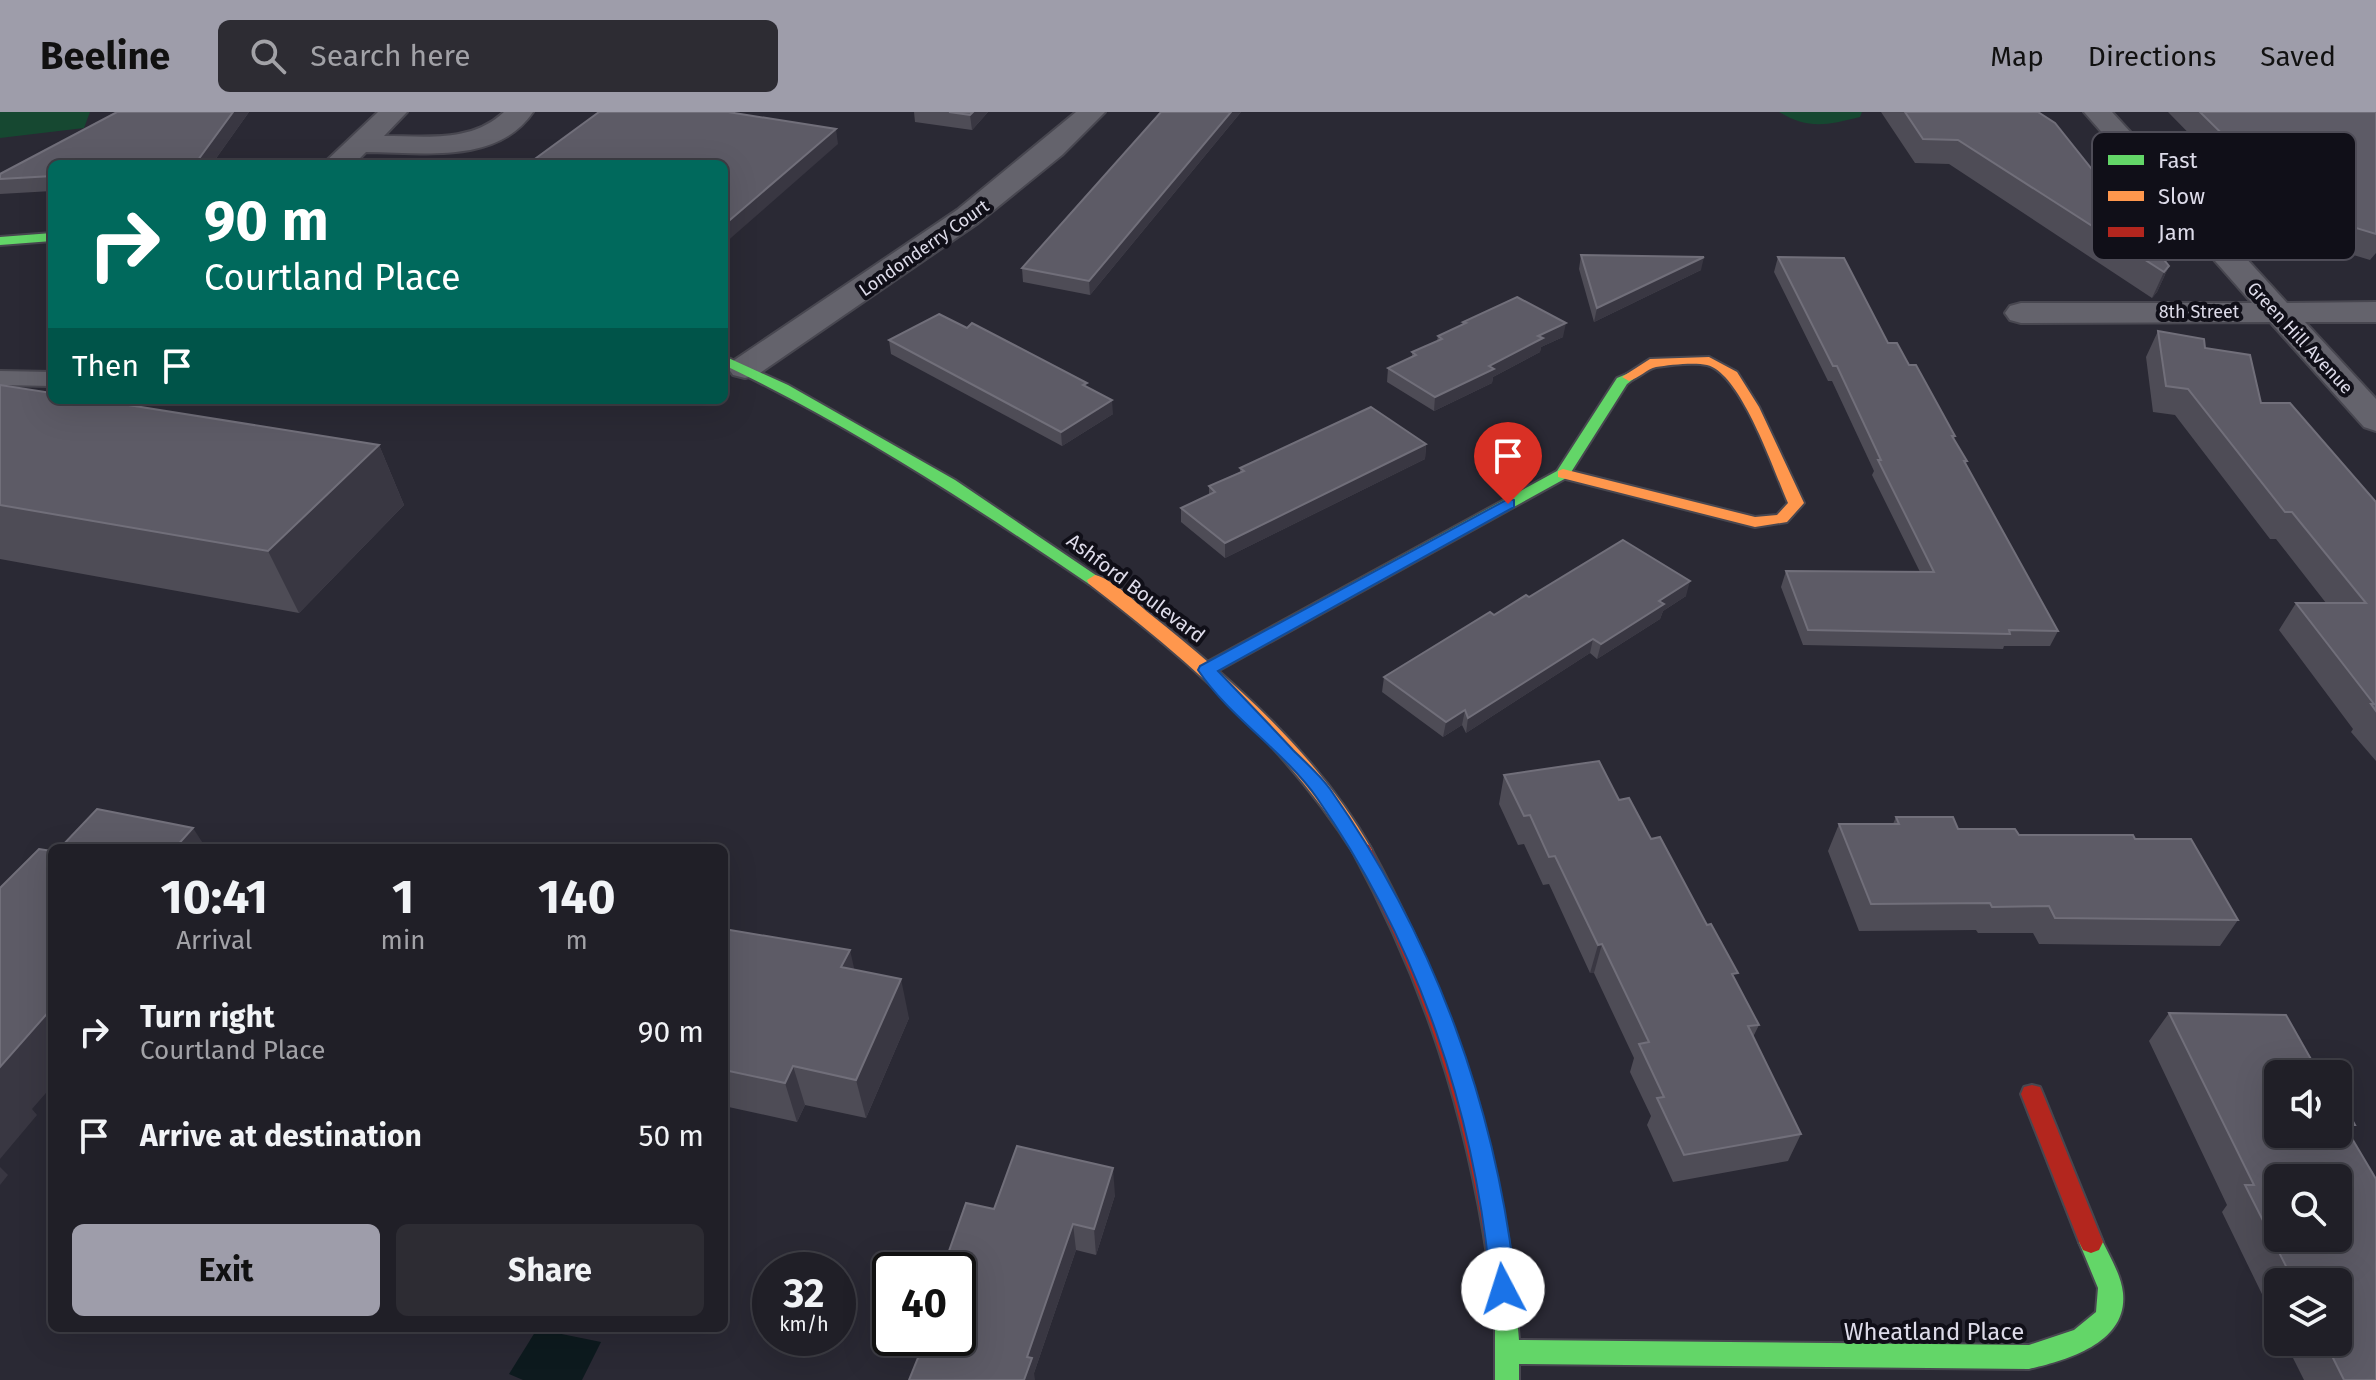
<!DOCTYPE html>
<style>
:root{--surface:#201f27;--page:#2d2c33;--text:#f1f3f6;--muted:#a2a2a7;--line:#3d3d44;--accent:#9e9daa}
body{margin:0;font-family:"Fira Sans",sans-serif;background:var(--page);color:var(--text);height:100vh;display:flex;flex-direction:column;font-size:30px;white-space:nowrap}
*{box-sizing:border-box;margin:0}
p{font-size:26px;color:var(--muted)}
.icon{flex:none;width:44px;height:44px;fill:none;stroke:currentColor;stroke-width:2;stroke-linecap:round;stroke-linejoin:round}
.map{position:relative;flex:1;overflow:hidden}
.panel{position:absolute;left:48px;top:732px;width:680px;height:488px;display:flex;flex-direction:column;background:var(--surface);border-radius:12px;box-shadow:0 8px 32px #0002,0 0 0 2px var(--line)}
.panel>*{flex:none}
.hud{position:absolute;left:48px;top:48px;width:680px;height:244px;border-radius:12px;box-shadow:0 8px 32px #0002,0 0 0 2px var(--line);background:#00695c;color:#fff;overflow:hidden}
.tools{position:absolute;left:2264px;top:948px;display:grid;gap:16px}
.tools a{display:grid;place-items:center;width:88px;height:88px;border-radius:12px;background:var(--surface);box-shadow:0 8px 32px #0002,0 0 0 2px var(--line);font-size:40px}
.speed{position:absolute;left:752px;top:1140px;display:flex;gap:16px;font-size:40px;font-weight:700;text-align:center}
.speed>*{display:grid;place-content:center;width:104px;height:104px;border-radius:50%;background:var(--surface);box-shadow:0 8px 32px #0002,0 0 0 2px var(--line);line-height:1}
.speed small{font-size:20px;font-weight:400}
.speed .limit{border:4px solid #111;border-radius:12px;background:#fff;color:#111}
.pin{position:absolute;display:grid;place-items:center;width:68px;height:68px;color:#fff;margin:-82px -34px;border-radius:50% 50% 50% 0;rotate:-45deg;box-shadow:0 0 8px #0007}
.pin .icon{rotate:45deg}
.me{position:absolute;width:88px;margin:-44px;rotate:355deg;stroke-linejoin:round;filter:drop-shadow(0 0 6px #0008)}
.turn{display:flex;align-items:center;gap:28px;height:168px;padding:0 24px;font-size:36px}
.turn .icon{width:104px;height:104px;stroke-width:2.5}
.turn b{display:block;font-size:56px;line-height:68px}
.then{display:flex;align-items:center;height:76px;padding:0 24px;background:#0003;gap:16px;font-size:30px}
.eta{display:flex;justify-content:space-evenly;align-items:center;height:136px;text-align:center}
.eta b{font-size:48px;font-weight:700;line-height:56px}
.button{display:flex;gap:16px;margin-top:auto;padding:16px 24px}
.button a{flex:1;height:92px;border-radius:12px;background:var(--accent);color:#111;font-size:32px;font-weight:700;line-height:92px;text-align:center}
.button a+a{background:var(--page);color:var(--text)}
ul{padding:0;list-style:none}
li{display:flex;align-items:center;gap:24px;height:104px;padding:0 24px}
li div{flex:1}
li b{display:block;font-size:30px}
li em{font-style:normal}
header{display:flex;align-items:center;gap:48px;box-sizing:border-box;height:112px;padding:0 40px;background:var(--accent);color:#111}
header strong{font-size:38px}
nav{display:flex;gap:44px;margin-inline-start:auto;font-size:28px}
.search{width:560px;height:72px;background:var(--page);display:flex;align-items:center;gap:20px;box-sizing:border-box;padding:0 28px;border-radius:12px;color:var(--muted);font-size:30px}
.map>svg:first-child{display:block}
</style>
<header>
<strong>Beeline</strong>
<div class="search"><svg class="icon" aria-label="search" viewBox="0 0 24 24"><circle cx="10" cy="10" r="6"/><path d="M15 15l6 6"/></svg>Search here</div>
<nav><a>Map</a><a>Directions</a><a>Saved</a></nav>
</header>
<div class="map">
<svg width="2376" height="1268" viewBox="0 0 2376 1268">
<rect width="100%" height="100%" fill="#2a2934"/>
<g fill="#164831">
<polygon points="0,0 90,0 84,16 0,26"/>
<path d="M1779 0H1862L1860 5C1827 13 1809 18 1779 0Z"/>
</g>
<polygon fill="#0d1a1e" points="537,1217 601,1230 582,1268 523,1268 509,1262"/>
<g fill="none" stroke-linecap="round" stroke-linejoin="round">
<defs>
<polygon id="lane" points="0,259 52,260 52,274 0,273"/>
<g id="street">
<path d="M378 0H407L384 24C427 24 471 31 504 0H533C497 53 422 40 366 40L354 52H323Z"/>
<polygon points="1076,0 1105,0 1062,43 978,111 757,263 745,266 733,263 728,256 733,249 957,98"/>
<polygon points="2084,0 2112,0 2287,191 2376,190 2376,210 2305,210 2376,287 2376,319 2364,315 2270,210 2021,211 2010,208 2005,201 2010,194 2021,191 2252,191"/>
</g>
<g id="fast">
<polygon points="52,121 52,129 0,133 0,125"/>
<path d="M724 244 788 273 955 368 1103 468 1101 472H1089C971 392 853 315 724 253Z"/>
<polygon points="1629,261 1636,265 1627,272 1568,365 1212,562 1200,562 1197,558 1200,554 1557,359 1617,266"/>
<path d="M2091 1119 2099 1122C2107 1140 2121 1161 2123 1181 2128 1231 2067 1248 2029 1257L1519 1252V1268H1495V1216L1488 1149 1492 1141 1500 1138 1508 1141 1512 1149 1519 1228 2029 1233 2074 1218 2096 1200 2098 1176 2079 1130 2083 1122Z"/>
</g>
<g id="slow">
<path d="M1709 245 1737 260 1759 295 1804 391 1787 410 1755 415 1558 365V359L1563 357 1755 405 1777 403 1788 391C1774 359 1741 261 1707 253 1694 250 1669 253 1656 255 1647 257 1639 266 1629 269L1622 265 1650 247Z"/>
<path d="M1095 463C1114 468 1134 489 1150 502 1233 568 1319 644 1372 738L1369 743H1355C1286 634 1191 550 1089 472L1087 468Z"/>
</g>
<g id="jam">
<path d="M1362 731 1369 733C1444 870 1487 995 1512 1149L1508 1157 1500 1160 1492 1157 1488 1149C1466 1000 1424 871 1352 738L1355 733Z"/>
<polygon points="2032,973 2040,975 2043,982 2103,1130 2099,1138 2091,1141 2083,1138 2079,1130 2021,982 2024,975"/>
</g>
</defs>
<use href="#lane" stroke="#484750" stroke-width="4"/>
<use href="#street" stroke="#484750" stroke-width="4"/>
<use href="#fast" stroke="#484750" stroke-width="4"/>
<use href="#slow" stroke="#484750" stroke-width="4"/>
<use href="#jam" stroke="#484750" stroke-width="4"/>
<use href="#lane" fill="#64636c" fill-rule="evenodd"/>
<use href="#street" fill="#64636c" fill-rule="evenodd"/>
<use href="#fast" fill="#63d668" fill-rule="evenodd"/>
<use href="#slow" fill="#ff974d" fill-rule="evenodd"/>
<use href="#jam" fill="#b3261e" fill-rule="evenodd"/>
</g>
<g fill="#4e4c56">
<polygon points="117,0 249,0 212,52 52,52 52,79 0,82 0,62"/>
<polygon points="914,0 988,0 972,18 915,10"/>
<polygon points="1161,0 1241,0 1090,183 1023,170 1022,156"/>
<polygon points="1881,0 2038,0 2169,154 2157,180 2152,186 1949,52 1915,51"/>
<polygon points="2168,0 2376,0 2376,141 2370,148 2327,135 2312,147"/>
<polygon points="1581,143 1701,158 1594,210 1579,157"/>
<polygon points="1778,145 1888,231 1909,253 1955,324 1954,327 1967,349 1966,352 2058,519 2050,534 2004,534 2003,537 1803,533 1781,475 1786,459 1920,460 1872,363 1874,359 1832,269 1828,269 1774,160"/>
<polygon points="1463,210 1563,225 1541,235 1540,240 1493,265 1492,271 1434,299 1387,270 1388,256 1412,245 1412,240 1437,229 1438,224 1462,213"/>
<polygon points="2158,219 2205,236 2261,291 2376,390 2376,649 2351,620 2353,617 2279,518 2296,491 2326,491 2276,427 2270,427 2175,303 2153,300 2146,245"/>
<polygon points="889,228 1087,275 1113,302 1062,334 891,242"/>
<polygon points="0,273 379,333 404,393 299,501 0,447"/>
<polygon points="1426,332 1425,347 1225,446 1181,410 1181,396 1209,383 1209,374 1240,360 1240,356"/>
<polygon points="1686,484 1663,499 1660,507 1597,547 1590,541 1466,621 1462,613 1443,625 1382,580 1384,565 1494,503 1529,485"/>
<polygon points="1504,663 1619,688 1651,727 1735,869 1759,913 1753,925 1801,1022 1788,1049 1673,1070 1647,1013 1651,1004 1630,960 1634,946 1594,861 1590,861 1549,772 1543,773 1524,732 1518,733 1499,692"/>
<polygon points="1896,705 1958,717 2019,723 2135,727 2238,808 2220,834 2039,832 2033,821 1978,821 1976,818 1859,819 1828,739 1839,712 1893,712"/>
<polygon points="724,817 854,857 909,906 866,1006 805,993 797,1010 724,994"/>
<polygon points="2169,901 2316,956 2338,982 2355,1013 2348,1020 2376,1268 2304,1268 2285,1230 2338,1230 2338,1170 2278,1170 2278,1215 2222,1100 2227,1093 2149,929"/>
<polygon points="1115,1083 1096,1143 1076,1138 1034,1261 920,1242 897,1236 895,1226 958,1226 944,1153 994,1097"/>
</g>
<g fill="#393742">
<polygon points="233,0 249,0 212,52 195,52"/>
<polygon points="973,0 988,0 972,18 970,3"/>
<polygon points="1231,0 1241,0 1090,183 1089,169"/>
<polygon points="836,17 838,32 724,132 724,113"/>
<polygon points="2340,111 2327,135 2312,147 2325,123"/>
<polygon points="1704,145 1701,158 1594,210 1597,196"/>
<polygon points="2169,154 2157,180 2152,186 2164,160"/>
<polygon points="1566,211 1563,225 1541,235 1540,240 1493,265 1492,271 1434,299 1435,285 1538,224"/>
<polygon points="1112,288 1113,302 1062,334 1061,320"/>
<polygon points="1426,332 1425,347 1225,446 1225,431"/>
<polygon points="379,333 404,393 299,501 268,439"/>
<polygon points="1690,469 1686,484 1663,499 1660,507 1597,547 1601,532 1659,489"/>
<polygon points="1593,527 1590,541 1466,621 1468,606"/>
<polygon points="1465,598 1462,613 1443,625 1446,610"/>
<polygon points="193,716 206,736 175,736"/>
<polygon points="1602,832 1594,861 1590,861 1598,833"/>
<polygon points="850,838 859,878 841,855"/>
<polygon points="901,867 909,906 866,1006 856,968"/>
<polygon points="52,896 52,974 32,997 37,1003 0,1047 0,955"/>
<polygon points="793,954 805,993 797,1010 785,971"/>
<polygon points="0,1055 8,1063 0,1073"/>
<polygon points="1113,1056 1115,1083 1096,1143 1094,1117"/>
<polygon points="1073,1112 1076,1138 1034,1261 1035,1268 1024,1268 1027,1245"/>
</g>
<g fill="#5d5b66" stroke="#716f7a" stroke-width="2" fill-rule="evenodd">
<polygon points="117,0 233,0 195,52 52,52 52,64 0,67 0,62"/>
<polygon points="599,0 728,0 836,17 724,113 724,52 528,52"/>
<polygon points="949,0 973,0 970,3"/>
<polygon points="1161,0 1231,0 1089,169 1022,156"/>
<polygon points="1905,0 2038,0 2055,11 2169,154 2164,160 1958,28 1923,27"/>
<polygon points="2200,0 2376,0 2376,122 2340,111 2325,123"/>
<polygon points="1581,143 1704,145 1597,196"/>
<polygon points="1778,145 1844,146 1888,231 1897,231 1909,253 1916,253 1955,324 1952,324 1967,349 1964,349 2058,519 2009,518 2010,522 1808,518 1786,459 1934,460 1878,348 1881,348 1837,254 1833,254"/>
<polygon points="1517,185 1566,211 1538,224 1543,226 1489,254 1494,257 1435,285 1388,256 1416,243 1412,240 1442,227 1438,224 1466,211 1463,210"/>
<polygon points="939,202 967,216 972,211 1087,271 1083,273 1112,288 1061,320 889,228"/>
<polygon points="2158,219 2204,227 2205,236 2250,243 2261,291 2290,291 2376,390 2376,599 2371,592 2374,592 2296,491 2366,491 2292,400 2285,400 2188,277 2166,274"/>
<polygon points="0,273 52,281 52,288 97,288 379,333 268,439 0,393"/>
<polygon points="1371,295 1426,332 1225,431 1181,396 1215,380 1209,374 1244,359 1240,356"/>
<polygon points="1623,428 1690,469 1659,489 1664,492 1601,532 1593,527 1468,606 1465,598 1446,610 1384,565 1490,500 1494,503 1526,483 1529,485"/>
<polygon points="1599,649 1619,688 1629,686 1651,727 1660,725 1707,813 1711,812 1738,861 1732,862 1759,913 1748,914 1801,1022 1684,1043 1657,986 1664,985 1639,932 1649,930 1602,832 1598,833 1555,744 1549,745 1530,703 1524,704 1504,663"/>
<polygon points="97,697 193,716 175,736 60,736"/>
<polygon points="1896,705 1953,705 1958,717 2015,717 2019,723 2133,723 2135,727 2191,727 2238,808 2055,806 2049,794 1992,795 1990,791 1871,792 1839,712 1899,712"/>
<polygon points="418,733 435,736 415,736"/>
<polygon points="39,737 52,739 52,896 0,955 0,776"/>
<polygon points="724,817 850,838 841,855 901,867 856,968 793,954 785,971 724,958"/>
<path d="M2169 901 2286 903 2316 956H2324L2327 962H2278V1022H2338V982L2355 1013H2344L2376 1067V1268H2344L2325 1230H2338V1170H2294L2245 1073H2254ZM2278 1066H2338V1126H2278Z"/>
<polygon points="1017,1034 1113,1056 1094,1117 1073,1112 1027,1245 1032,1246 1024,1268 909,1268 926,1226 958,1226 958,1158 911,1158 916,1146 944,1153 966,1091 994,1097"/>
</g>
<path fill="#1a73e8" stroke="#114b97" stroke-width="2" d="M1508 387 1514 388V395L1218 559C1243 585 1268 611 1293 638 1305 650 1320 663 1330 677 1435 826 1497 997 1516 1177L1512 1185 1503 1188 1495 1185 1491 1177C1476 1002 1418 831 1317 686 1284 639 1230 606 1198 558L1200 554Z"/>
<g text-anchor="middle" stroke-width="8" stroke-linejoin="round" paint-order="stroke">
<g font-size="18" fill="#dddbe9" stroke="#100f18">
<text transform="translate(924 136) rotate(-35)" y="6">Londonderry Court</text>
<text x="2199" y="206">8th Street</text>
<text transform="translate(2300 226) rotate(47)" y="6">Green Hill Avenue</text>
</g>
<g font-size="20" fill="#dddbe9" stroke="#100f18">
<text transform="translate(1136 476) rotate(37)" y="7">Ashford Boulevard</text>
</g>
<g font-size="24" fill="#dddbe9" stroke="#100f18">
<text x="1934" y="1228">Wheatland Place</text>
</g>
</g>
<rect x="2092" y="20" width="264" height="128" rx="12" fill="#100f18" stroke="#4e4c57" stroke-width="2"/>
<rect x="2108" y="43" width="36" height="10" fill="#63d668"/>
<rect x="2108" y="79" width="36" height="10" fill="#ff974d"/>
<rect x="2108" y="115" width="36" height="10" fill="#b3261e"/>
<g font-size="22" fill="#dddbe9">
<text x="2158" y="56">Fast</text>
<text x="2158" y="92">Slow</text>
<text x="2158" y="128">Jam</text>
</g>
</svg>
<div class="tools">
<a><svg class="icon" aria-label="sound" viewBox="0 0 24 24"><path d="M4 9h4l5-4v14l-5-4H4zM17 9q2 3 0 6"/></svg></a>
<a><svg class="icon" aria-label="search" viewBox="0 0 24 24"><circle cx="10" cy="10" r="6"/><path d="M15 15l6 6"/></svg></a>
<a><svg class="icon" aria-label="layers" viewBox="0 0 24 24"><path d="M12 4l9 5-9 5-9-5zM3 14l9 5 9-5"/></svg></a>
</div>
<div class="speed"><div>32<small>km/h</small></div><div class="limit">40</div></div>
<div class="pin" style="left:1508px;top:392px;background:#d93025"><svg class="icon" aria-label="arrive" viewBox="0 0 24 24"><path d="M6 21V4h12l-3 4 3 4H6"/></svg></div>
<svg class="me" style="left:1503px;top:1177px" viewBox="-20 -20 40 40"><circle r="19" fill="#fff"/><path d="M0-13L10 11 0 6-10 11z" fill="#1a73e8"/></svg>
<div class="hud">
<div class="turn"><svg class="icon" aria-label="right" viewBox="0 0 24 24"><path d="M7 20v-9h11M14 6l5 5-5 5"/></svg><div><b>90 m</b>Courtland Place</div></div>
<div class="then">Then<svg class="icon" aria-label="arrive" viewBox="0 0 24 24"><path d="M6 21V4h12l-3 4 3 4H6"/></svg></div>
</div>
<section class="panel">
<div class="eta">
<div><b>10:41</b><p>Arrival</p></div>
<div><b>1</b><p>min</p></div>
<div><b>140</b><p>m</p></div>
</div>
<ul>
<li><svg class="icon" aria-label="right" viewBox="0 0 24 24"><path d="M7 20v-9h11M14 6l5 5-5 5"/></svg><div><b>Turn right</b><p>Courtland Place</p></div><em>90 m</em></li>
<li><svg class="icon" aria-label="arrive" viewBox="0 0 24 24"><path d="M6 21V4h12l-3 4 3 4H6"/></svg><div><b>Arrive at destination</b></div><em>50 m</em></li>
</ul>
<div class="button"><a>Exit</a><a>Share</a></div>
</section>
</div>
